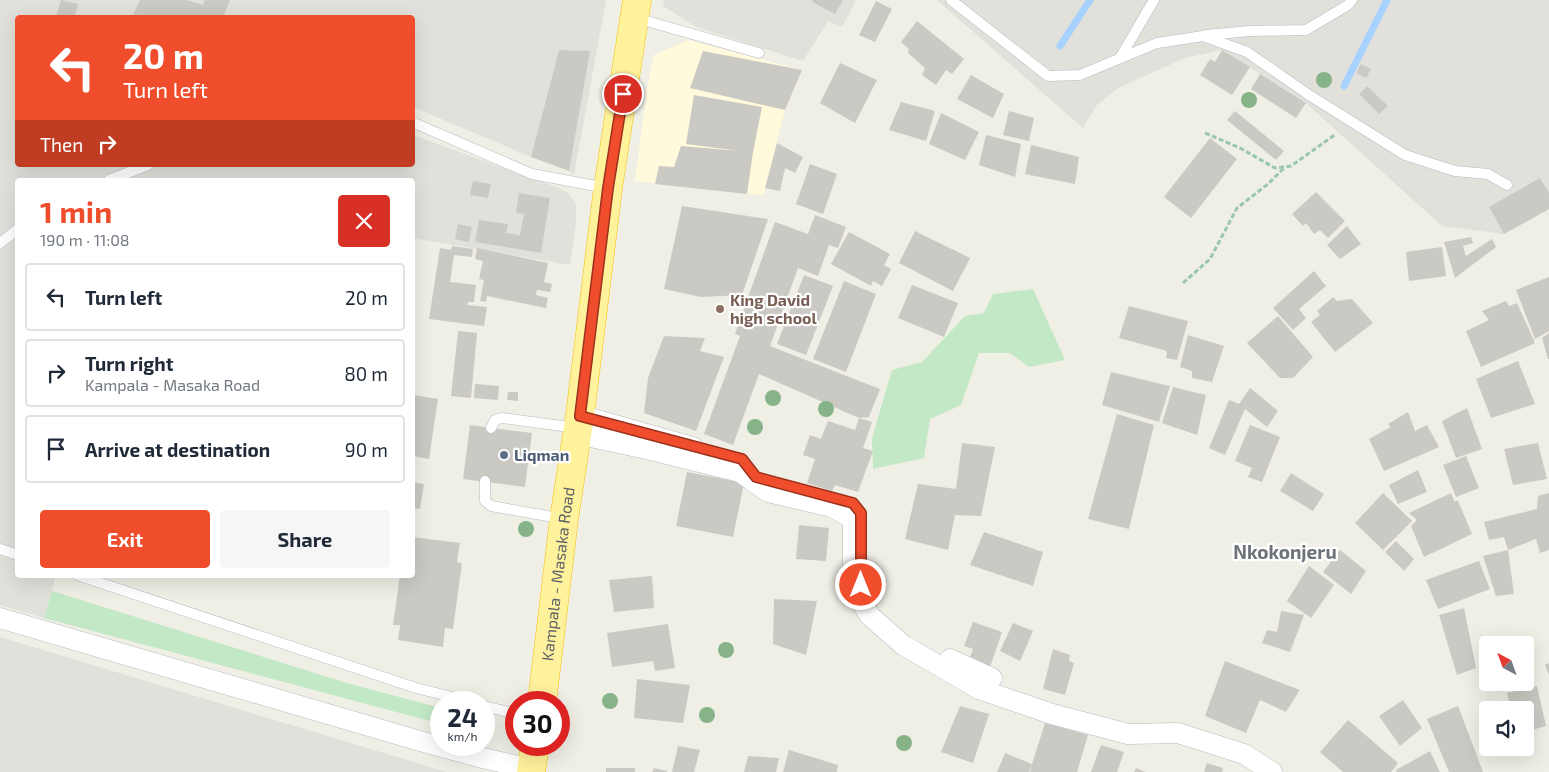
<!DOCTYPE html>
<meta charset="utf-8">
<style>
:root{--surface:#fff;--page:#f6f6f7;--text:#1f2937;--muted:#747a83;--line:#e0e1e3;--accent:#f04d2c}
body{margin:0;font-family:"Exo 2",sans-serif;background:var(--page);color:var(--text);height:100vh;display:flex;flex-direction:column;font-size:19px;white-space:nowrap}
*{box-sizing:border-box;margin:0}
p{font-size:16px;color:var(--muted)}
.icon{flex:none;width:28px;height:28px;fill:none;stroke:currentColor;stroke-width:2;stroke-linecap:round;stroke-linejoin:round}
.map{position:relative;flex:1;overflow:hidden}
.side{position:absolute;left:15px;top:178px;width:400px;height:400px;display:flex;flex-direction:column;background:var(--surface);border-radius:5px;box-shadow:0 5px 20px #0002}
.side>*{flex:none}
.guide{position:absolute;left:15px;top:15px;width:400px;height:152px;border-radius:5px;box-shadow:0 5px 20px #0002;background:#f04d2c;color:#fff;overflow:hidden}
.needle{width:32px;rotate:319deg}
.tools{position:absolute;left:1479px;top:636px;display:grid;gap:10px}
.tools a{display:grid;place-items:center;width:55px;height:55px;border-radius:5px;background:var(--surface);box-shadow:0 5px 20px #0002;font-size:25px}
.speed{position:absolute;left:430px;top:691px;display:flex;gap:10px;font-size:25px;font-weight:700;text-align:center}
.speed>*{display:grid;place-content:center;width:65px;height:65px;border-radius:50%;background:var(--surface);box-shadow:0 5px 20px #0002;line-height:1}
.speed small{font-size:12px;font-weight:400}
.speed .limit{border:8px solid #d22;background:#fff;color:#111}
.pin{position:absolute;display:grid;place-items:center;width:42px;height:42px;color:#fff;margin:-21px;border:2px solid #fff;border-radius:50%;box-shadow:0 1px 5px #0007}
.me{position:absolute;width:55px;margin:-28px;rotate:0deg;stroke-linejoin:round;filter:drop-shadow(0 0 4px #0008)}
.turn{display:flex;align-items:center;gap:18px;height:105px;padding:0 25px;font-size:22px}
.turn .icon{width:65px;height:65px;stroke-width:2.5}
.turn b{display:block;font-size:35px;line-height:42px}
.then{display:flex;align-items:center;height:48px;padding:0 25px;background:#0003;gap:10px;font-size:19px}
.round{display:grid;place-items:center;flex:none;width:52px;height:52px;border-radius:5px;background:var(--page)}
.overview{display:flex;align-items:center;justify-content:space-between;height:85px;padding:0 25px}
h1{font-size:30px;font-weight:700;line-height:38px;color:var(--accent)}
.button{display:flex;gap:10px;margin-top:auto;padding:10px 25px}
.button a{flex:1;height:58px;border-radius:5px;background:var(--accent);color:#fff;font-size:20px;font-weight:700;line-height:58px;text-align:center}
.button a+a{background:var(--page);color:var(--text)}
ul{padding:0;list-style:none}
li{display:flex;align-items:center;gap:15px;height:68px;margin:0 10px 8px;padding:0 15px;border:2px solid var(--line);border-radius:5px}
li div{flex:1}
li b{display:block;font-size:19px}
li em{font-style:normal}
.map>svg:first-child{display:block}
</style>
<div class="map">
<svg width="1549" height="772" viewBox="0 0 1549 772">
<rect width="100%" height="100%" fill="#f0efe6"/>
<polygon fill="#fffadc" points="688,40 802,70 785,110 764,195 635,181 647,88 654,55"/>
<g fill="#e1e0da">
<polygon points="0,0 606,0 574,175 569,171 589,51 559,50 531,157 413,107 412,18 18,18 18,165 412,165 413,135 559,188 569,194 576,204 576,223 570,265 413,238 412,180 18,180 18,575 56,575 44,618 0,605"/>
<polygon points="664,0 856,0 842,27 828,21 803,61 696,27 663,6"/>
<polygon points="937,0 1549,0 1549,209 1504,234 1442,226 1306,103 1222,50 1185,58 1118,88 1096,106 1083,128"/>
<polygon points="0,637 447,772 0,772"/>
</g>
<g fill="#c2e8c5">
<polygon points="1033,289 1065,360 1029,367 1010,353 979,353 961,405 930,419 924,458 873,469 872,438 892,370 922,362 965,316 984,313 993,294"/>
<polygon points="52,591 347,683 441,708 441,724 44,618"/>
</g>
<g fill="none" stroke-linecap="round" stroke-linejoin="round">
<g stroke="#a7d1ff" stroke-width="7">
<polyline points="1060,46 1090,0"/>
<polyline points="1344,86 1387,0"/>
</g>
</g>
<g fill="#cbc9c3">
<polygon points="61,0 78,4 74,18 56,17"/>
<polygon points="140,0 186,0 203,5 205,0 230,0 223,18 132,18"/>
<polygon points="813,0 843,0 835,14 812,2"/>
<polygon points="876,1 892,9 875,42 859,35"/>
<polygon points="917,21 964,59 952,74 946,70 936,85 922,75 925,68 908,53 909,49 901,42"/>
<polygon points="559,50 590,51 569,171 531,157"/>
<polygon points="1222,50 1250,67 1232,95 1200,75 1210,59 1215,62"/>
<polygon points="703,51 802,70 785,110 690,88"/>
<polygon points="840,63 877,80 855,123 820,103"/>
<polygon points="1361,64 1371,69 1366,78 1356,73"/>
<polygon points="1260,74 1306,103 1296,118 1251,89"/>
<polygon points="971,75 1004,94 993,118 957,99"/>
<polygon points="1367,86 1388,106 1379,114 1359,94"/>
<polygon points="694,95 762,107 753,152 747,194 655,184 659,166 674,167 681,146 740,151 686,144"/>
<polygon points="901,102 935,111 926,141 889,130"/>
<polygon points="1009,111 1034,118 1029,141 1003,135"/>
<polygon points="1235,111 1284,151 1276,160 1227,120"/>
<polygon points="941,113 979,132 965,160 929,144"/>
<polygon points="986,135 1021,144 1015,177 979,165"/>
<polygon points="1210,138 1237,159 1191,218 1164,197"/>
<polygon points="777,143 803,157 795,173 785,168 780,191 765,188"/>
<polygon points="1031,145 1079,157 1075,184 1025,174"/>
<polygon points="810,164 837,174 823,214 796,204"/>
<polygon points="1540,178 1549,193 1549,209 1504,234 1489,207"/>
<polygon points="473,181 491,184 488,198 470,195"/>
<polygon points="1316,192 1345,221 1328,238 1320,230 1314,234 1306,223 1303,226 1292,214"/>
<polygon points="519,193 550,198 541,253 475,242 479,220 508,224 506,233 520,235 524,214 516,213"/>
<polygon points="682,206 768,219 742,295 701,297 664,289"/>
<polygon points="815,215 846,227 838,248 829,245 818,276 798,268 770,346 880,389 869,417 859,418 759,374 733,445 704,434 740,336 735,334 775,222 808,234"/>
<polygon points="458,224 472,227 469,242 455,239"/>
<polygon points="1347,226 1361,244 1340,259 1327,245"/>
<polygon points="915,231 970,258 953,291 899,263"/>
<polygon points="849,232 890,254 884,265 891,269 882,286 873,281 871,286 831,264"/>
<polygon points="1471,237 1473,243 1463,246 1466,256 1492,239 1496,247 1455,278 1444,242"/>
<polygon points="452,246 473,249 472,257 454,255 450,282 476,285 474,302 468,302 467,305 487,307 484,326 429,319 440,248 451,250"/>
<polygon points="1442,247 1446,276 1409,281 1406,252"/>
<polygon points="477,248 548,263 544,282 552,284 550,292 537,290 536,295 548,298 546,308 487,296 486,302 480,301 484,280 479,279 483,261 475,259"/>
<polygon points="1314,271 1326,286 1299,309 1306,318 1293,330 1273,308"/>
<polygon points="804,275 833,286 806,355 777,344"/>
<polygon points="1549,277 1549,331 1535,339 1516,290"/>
<polygon points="844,281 876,294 846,372 813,359"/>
<polygon points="912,285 958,303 944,337 898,318"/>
<polygon points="1333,297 1337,301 1352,299 1373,323 1335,352 1311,322 1320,315 1317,311"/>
<polygon points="1506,301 1509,306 1517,303 1535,343 1481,367 1466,331 1489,320 1482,311"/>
<polygon points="1129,306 1188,321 1177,360 1166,358 1167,351 1119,338"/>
<polygon points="1278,316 1313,357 1293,378 1280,378 1247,343"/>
<polygon points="458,331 477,333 471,398 451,396"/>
<polygon points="1549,333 1549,359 1548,359 1542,338"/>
<polygon points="1188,335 1224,346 1212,382 1192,378 1192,371 1180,367"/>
<polygon points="664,336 705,338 700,351 724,357 696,431 644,413 648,378"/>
<polygon points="1518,361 1535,404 1491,418 1476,379"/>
<polygon points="1111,372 1170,386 1159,422 1102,405"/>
<polygon points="475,384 499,386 498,400 474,398"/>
<polygon points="1173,387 1206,395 1197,435 1162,423"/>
<polygon points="1250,388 1278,411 1267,427 1245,409 1225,455 1209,448 1229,400 1239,404"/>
<polygon points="508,392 518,392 518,401 507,400"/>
<polygon points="414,395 438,399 429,459 412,456"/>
<polygon points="1467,408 1482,449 1456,458 1442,421"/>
<polygon points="1408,412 1415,431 1427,425 1439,447 1384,471 1369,439 1391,427 1388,424"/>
<polygon points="1117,414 1154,425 1129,529 1088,519"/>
<polygon points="859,418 872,422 863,448 873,451 858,492 835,485 832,491 807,483 815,459 803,455 810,435 821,439 828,421 855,430"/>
<polygon points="470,425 532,433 525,487 463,479"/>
<polygon points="1250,425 1280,437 1262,482 1248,477 1252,468 1235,461"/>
<polygon points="962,443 995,447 981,516 955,515 948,550 905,539 918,484 956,489"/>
<polygon points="1538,443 1547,479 1513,485 1504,449"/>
<polygon points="1466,456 1479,488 1456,497 1443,465"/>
<polygon points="1418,470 1427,492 1398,504 1389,485"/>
<polygon points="687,472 744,483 733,537 676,526"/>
<polygon points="1291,473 1324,494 1313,511 1280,491"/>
<polygon points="412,482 424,484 420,509 412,508"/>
<polygon points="1383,493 1412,521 1383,550 1355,523"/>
<polygon points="1451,493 1454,501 1458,501 1472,534 1424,557 1411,526 1417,520 1409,513"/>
<polygon points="1549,493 1549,550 1540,553 1536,539 1508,550 1504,537 1489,540 1484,522 1537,509 1538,496"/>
<polygon points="799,525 829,528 826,561 796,559"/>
<polygon points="984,532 1043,552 1033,586 970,565"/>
<polygon points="412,537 460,543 457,562 462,563 453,629 445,628 443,647 398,640 400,625 393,625 400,575 412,575"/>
<polygon points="1396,541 1414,559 1404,571 1385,552"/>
<polygon points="1340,550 1366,571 1351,594 1323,572"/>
<polygon points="1508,550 1514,594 1496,596 1483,556"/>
<polygon points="1479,561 1490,589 1438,609 1426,580"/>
<polygon points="1309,566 1334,585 1311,618 1287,601"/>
<polygon points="652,576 654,608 614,612 609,580"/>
<polygon points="774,599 817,601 806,655 773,644"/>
<polygon points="1464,608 1476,668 1457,675 1439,615"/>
<polygon points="1281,611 1304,615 1290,652 1262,643 1267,630 1277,632"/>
<polygon points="973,622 1002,632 990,667 969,660 973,649 964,646"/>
<polygon points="1013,623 1033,631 1020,661 1000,651"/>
<polygon points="668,624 675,668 655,671 653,661 612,667 607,633"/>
<polygon points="1053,649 1070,655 1069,661 1074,663 1065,695 1043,689"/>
<polygon points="1225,661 1300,690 1286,712 1260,700 1246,733 1205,716"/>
<polygon points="1549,663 1549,675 1545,665"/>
<polygon points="637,679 690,685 683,723 634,718"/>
<polygon points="1537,686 1546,726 1525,732 1525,710 1511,710 1507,693"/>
<polygon points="1403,700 1422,728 1400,746 1379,716"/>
<polygon points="960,706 989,714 973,763 941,752"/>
<polygon points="1458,706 1483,772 1449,772 1427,719"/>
<polygon points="1348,720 1398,763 1391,772 1343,772 1320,752"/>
<polygon points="1045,723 1088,735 1077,772 1030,772 1032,764 1029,772 997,772 1005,753 1032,764"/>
<polygon points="1101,745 1124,752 1117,772 1091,772"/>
<polygon points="678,746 700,750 694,772 672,772"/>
<polygon points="789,750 838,765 837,772 783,772"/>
<polygon points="1430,751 1440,772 1397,772 1396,770"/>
<polygon points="748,756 779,758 776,772 744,772"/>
<polygon points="1207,763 1223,768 1222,772 1204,772"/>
<rect x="606" y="768" width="29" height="4"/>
<polygon points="654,768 667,771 667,772 652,772"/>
<polygon points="1136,768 1146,772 1134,772"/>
</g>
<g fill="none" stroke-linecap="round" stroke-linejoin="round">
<defs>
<g id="service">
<polyline points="951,0 1048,76 1080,75 1157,43 1203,36 1247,52 1309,95 1405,155 1455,171 1488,174 1507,185"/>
<polyline points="636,18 759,53"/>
<polyline points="1206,35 1250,31 1306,30 1348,5 1352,0"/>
<polyline points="1120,58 1154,0"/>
<polyline points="412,122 532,174 607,188"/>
<polyline points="109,180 148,165"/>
<polyline points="0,243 18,229"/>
<polyline points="491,428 495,420 502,418 577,428"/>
<polyline points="485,481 485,501 491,506 564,519"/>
<polyline points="0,549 18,555"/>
<polyline points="77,575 416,688 472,702"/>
<polyline points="484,706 516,714"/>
</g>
<g id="minor">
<polyline points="580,415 693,447"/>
<polyline points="577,434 651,450 740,472 768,492 832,507 853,519 853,588 870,616 903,645 979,689 1052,714 1128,734 1178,733 1244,754 1272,772"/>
<polyline points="0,618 420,741 483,758 531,769"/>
<polyline points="950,659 992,678"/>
</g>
<g id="trunk">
<path id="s1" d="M542 702 564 519 580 415 608 188 637 0"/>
<polyline points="531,772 535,745"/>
</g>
</defs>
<use href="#service" stroke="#b8bbc0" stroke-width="11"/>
<use href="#minor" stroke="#b8bbc0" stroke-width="21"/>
<use href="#trunk" stroke="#f6bf00" stroke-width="29"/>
<g stroke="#99c7aa" stroke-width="3" stroke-dasharray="5 2.5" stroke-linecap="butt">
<polyline points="1205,133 1240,148 1275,168 1291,166 1336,134"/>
<polyline points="1183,283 1210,259 1237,208 1268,184 1285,167"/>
</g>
<use href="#service" stroke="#fff" stroke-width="10"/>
<use href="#minor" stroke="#fff" stroke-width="20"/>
<use href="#trunk" stroke="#fff29d" stroke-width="28"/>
</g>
<g fill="#86b388">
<circle cx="1324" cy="80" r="8"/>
<circle cx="1249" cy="100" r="8"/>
<circle cx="773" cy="398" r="8"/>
<circle cx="826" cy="409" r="8"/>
<circle cx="755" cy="427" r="8"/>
<circle cx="526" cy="529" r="8"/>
<circle cx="726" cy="650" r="8"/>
<circle cx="610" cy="701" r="8"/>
<circle cx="707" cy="715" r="8"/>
<circle cx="904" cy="743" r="8"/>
</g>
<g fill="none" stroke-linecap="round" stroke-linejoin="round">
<defs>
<polyline id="route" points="623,94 608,188 580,416 742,459 756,477 853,503 861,513 861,585"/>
</defs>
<use href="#route" stroke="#9c321d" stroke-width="12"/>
<use href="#route" stroke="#f04d2c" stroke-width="9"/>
</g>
<circle fill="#8d6e63" stroke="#fff" stroke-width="2" cx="720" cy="309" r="5"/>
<circle fill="#5c6f8a" stroke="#fff" stroke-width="2" cx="504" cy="455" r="5"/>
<g text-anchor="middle" stroke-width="4.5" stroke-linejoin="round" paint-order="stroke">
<g font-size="16" font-weight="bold" fill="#785e54" stroke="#fff" text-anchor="start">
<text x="730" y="306">King David<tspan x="730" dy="18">high school</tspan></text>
</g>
<g font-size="16" font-weight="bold" fill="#4e5e75" stroke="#fff" text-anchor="start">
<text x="514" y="461">Liqman</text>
</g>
<g font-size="16" fill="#5d6167" stroke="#fff">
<text dy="6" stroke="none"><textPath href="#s1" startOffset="129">Kampala - Masaka Road</textPath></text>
</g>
<g font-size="19" font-weight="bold" fill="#6e7379" stroke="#fff">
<text x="1285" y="559">Nkokonjeru</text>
</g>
</g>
</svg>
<div class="tools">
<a><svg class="needle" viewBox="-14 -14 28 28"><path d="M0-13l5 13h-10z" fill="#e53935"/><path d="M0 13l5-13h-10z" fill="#747a83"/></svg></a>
<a><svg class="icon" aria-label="sound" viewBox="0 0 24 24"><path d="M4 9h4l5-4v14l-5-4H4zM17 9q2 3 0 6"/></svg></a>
</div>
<div class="speed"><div>24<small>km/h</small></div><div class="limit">30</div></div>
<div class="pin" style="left:623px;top:94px;background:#d93025"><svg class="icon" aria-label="arrive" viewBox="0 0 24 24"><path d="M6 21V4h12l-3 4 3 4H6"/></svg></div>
<svg class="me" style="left:861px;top:585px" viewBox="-20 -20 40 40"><circle r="17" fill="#f04d2c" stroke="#fff" stroke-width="3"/><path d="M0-11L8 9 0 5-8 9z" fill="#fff"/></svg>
<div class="guide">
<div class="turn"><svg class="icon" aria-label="left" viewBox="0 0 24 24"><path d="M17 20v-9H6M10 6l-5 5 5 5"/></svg><div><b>20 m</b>Turn left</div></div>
<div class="then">Then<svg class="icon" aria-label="right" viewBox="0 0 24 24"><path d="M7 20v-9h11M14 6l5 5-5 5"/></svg></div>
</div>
<section class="side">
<div class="overview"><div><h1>1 min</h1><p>190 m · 11:08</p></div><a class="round" style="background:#d93025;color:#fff"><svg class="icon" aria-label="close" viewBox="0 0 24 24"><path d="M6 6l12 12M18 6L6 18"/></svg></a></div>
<ul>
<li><svg class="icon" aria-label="left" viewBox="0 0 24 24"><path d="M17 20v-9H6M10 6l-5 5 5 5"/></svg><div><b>Turn left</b></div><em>20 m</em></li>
<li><svg class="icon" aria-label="right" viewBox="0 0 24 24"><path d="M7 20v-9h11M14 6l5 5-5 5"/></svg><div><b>Turn right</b><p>Kampala - Masaka Road</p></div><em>80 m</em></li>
<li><svg class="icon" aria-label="arrive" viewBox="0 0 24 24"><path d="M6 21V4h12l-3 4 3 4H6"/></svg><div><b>Arrive at destination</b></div><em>90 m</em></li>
</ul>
<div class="button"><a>Exit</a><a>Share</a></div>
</section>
</div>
